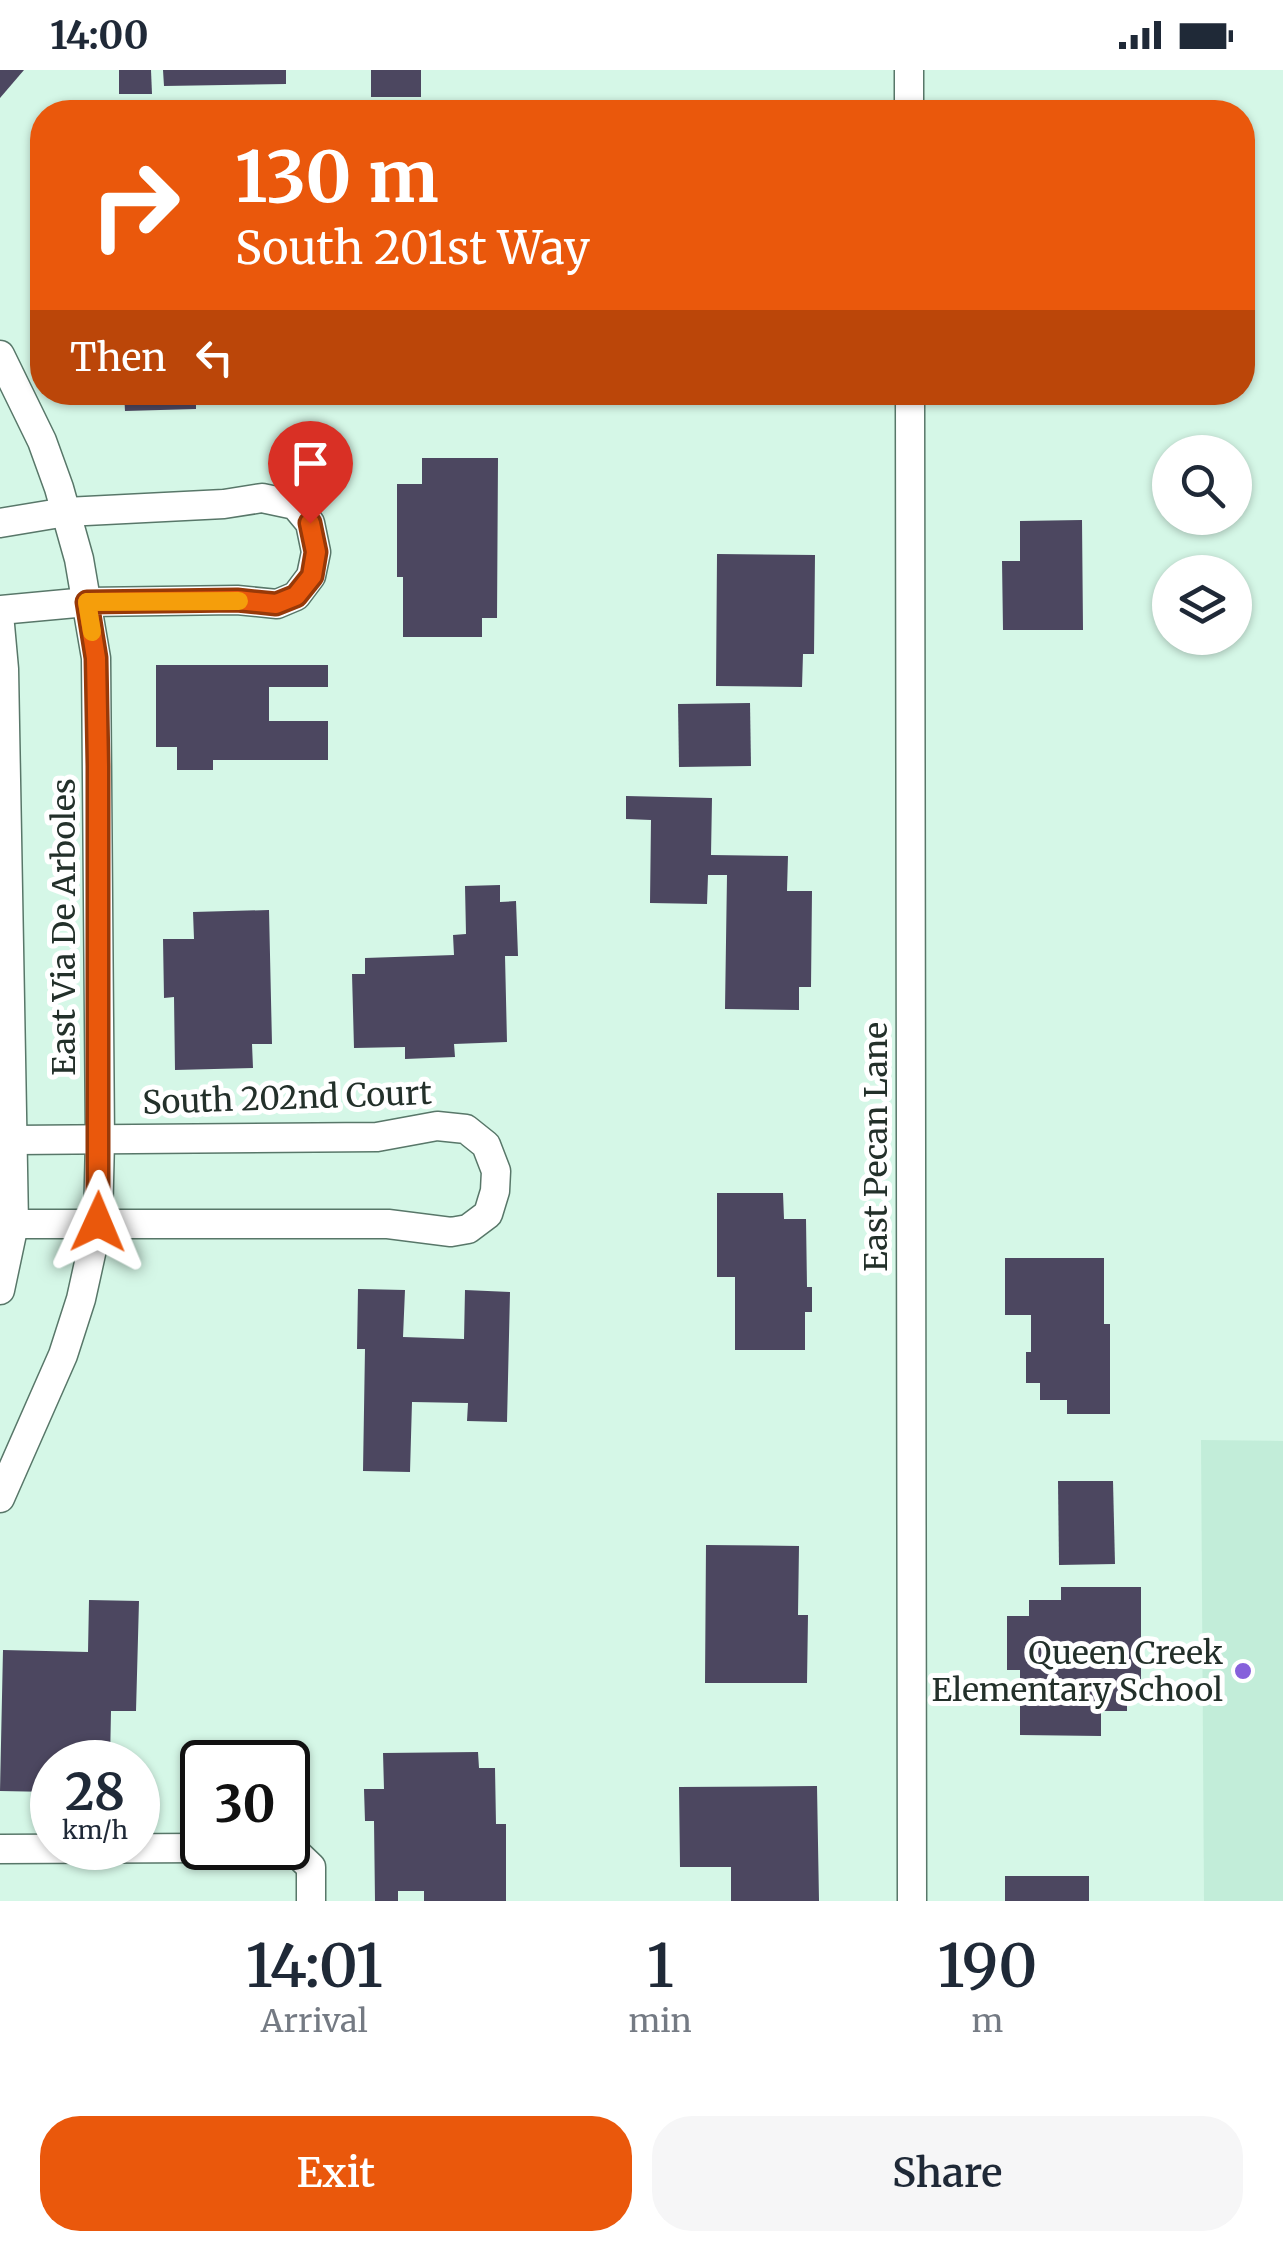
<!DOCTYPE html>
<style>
:root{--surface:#fff;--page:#f6f6f7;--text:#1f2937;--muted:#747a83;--accent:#ea580c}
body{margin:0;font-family:Merriweather,serif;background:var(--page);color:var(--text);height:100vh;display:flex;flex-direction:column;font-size:38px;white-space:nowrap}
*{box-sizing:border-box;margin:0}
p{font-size:32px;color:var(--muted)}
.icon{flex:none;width:55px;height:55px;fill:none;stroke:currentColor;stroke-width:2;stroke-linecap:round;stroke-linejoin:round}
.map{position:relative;height:1831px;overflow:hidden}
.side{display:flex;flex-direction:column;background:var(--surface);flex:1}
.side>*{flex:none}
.hud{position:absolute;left:30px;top:30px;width:1225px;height:305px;border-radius:40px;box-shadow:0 2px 8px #0004;background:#ea580c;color:#fff;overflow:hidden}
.buttons{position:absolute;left:1152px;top:365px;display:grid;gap:20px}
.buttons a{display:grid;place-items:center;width:100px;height:100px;border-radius:50%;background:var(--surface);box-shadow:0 2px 8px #0004;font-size:50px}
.speed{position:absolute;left:30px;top:1670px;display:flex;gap:20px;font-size:50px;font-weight:700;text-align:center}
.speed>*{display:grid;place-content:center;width:130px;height:130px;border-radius:50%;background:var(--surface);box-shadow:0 2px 8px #0004;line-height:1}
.speed small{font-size:25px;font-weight:400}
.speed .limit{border:5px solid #111;border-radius:15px;background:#fff;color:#111}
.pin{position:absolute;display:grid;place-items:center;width:85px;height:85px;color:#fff;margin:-102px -42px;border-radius:50% 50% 50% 0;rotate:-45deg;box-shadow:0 0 10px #0007}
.pin .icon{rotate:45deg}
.me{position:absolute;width:110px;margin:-55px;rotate:1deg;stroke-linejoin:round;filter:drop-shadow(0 0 8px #0008)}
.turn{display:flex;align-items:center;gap:35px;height:210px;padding:0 40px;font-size:45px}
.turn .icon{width:130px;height:130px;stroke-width:2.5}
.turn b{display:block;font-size:70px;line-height:85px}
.then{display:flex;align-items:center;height:95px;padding:0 40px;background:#0003;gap:20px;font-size:38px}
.eta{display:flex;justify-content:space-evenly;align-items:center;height:170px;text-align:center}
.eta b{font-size:60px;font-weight:600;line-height:70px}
.action{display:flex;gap:20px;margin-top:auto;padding:20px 40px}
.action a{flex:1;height:115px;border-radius:40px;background:var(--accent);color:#fff;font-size:40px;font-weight:600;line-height:115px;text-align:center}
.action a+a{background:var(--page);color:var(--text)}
.status{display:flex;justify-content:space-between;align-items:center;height:70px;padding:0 50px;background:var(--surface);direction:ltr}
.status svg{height:28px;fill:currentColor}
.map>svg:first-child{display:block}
</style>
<div class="status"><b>14:00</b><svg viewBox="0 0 49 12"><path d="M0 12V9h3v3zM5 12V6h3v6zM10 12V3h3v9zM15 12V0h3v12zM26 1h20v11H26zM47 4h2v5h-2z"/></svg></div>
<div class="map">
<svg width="1283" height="1831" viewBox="0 0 1283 1831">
<rect width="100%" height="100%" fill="#d5f7e7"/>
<polygon fill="#c2edd9" points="1201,1370 1283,1371 1283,1831 1204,1831"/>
<g fill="#4c4760">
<polygon points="0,0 24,0 0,28"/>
<polygon points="119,0 151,0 152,24 119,24"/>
<polygon points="163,0 286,0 286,14 164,16"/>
<rect x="371" y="0" width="50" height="27"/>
<polygon points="124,322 196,322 196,339 125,341"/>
<polygon points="422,388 498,388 497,548 482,548 482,567 403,567 403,507 397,507 397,414 422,414"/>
<polygon points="1082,450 1083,560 1003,560 1002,491 1020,491 1020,451"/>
<polygon points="717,484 815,485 814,584 803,584 802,617 716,616"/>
<polygon points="156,595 328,595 328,617 269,617 269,651 328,651 328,690 213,690 213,700 177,700 177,677 156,677"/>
<polygon points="750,633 751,696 679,697 678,634"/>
<polygon points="626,726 712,728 711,785 788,786 787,821 812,821 811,917 799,917 799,940 725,939 727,805 708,805 707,834 650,833 651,750 626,749"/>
<polygon points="500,815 500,832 516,831 518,886 505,886 507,972 454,974 455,987 405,989 405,977 354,978 352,904 365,904 365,888 454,885 453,865 466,864 465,816"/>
<polygon points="269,840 272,974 252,974 253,998 175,1000 174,927 164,928 163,869 194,869 193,842"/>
<polygon points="717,1123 783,1123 784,1149 806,1149 807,1217 812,1217 812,1242 805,1242 805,1280 735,1280 735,1207 717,1207"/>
<polygon points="1005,1188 1104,1188 1104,1254 1110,1254 1110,1344 1067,1344 1067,1330 1040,1330 1040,1313 1026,1313 1026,1282 1031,1282 1031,1245 1005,1245"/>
<polygon points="358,1219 405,1220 403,1267 464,1269 465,1220 510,1222 507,1352 467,1351 468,1333 412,1332 410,1402 363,1401 365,1279 357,1279"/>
<polygon points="1058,1411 1113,1411 1115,1494 1059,1495"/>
<polygon points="706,1475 799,1476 798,1545 808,1545 807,1613 705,1613"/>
<polygon points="1061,1517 1141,1517 1141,1609 1127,1609 1127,1641 1101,1641 1101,1666 1020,1665 1020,1600 1007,1600 1007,1546 1029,1546 1029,1530 1061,1530"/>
<polygon points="89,1530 139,1531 136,1641 111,1641 110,1692 52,1692 52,1722 0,1721 3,1580 88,1582"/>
<polygon points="478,1682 479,1698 495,1698 496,1754 506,1754 506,1831 424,1831 424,1821 398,1821 398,1831 375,1831 374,1751 365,1751 364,1719 384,1719 383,1683"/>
<polygon points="817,1716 819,1831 731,1831 731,1797 680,1797 679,1717"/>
<rect x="1005" y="1806" width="84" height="25"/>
</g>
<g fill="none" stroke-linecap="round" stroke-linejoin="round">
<defs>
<g id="minor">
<polyline points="909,0 909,42"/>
<polyline points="0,285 42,371 59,418 79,489 96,588 100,1070 98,1152 81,1229 63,1285 0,1428"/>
<polyline points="910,322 912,1831"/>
<polyline points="0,453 66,442 224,434 262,428 295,435 310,453 316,482 311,506 296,526 277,534 237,530 87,532 0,540"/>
<polyline points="0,555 4,599 14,1154 0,1220"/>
<polyline points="14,1070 377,1067 437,1056 466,1059 486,1075 496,1101 495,1121 488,1144 468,1159 451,1162 388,1154 14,1154"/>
<polyline points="288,1775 311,1797 311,1831"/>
<polyline points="0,1779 206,1778"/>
</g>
</defs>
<use href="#minor" stroke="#587769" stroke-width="31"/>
<use href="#minor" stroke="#fff" stroke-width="28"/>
</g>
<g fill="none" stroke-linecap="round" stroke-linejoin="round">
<defs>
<polyline id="route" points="98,1152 98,696 96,588 87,532 237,530 276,534 296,526 312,506 316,482 310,453"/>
</defs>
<use href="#route" stroke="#983908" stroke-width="25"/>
<use href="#route" stroke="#ea580c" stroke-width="18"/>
<polyline stroke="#f59e0b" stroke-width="18" points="92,562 87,532 239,531"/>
</g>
<circle fill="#8661db" stroke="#fff" stroke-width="4" cx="1243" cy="1601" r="10"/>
<g text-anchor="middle" stroke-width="10" stroke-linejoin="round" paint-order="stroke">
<g font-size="32" fill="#23302a" stroke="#fff">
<text transform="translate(64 857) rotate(-90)" y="11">East Via De Arboles</text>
<text transform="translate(287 1028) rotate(-2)" y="11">South 202nd Court</text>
<text transform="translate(876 1077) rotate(-90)" y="11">East Pecan Lane</text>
</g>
<g font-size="32" fill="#23302a" stroke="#fff" text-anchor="end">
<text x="1223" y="1594">Queen Creek<tspan x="1223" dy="37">Elementary School</tspan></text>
</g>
</g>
</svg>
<div class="buttons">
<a><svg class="icon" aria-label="search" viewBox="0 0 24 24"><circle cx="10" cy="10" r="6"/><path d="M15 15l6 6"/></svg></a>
<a><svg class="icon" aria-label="layers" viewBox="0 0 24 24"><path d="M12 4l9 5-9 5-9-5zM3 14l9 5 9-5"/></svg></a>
</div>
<div class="speed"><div>28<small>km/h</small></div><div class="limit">30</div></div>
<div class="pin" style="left:310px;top:453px;background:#d93025"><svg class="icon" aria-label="arrive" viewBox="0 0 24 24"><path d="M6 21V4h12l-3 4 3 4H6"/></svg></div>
<svg class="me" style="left:98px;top:1152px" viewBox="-20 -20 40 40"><path d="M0-17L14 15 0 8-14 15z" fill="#ea580c" stroke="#fff" stroke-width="4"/></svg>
<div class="hud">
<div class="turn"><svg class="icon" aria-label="right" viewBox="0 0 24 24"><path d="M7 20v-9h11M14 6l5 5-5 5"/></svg><div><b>130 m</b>South 201st Way</div></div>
<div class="then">Then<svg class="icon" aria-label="left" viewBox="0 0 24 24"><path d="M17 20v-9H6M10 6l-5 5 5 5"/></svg></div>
</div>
</div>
<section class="side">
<div class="eta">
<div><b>14:01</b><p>Arrival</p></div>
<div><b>1</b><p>min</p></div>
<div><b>190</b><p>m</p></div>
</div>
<div class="action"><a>Exit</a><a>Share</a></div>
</section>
